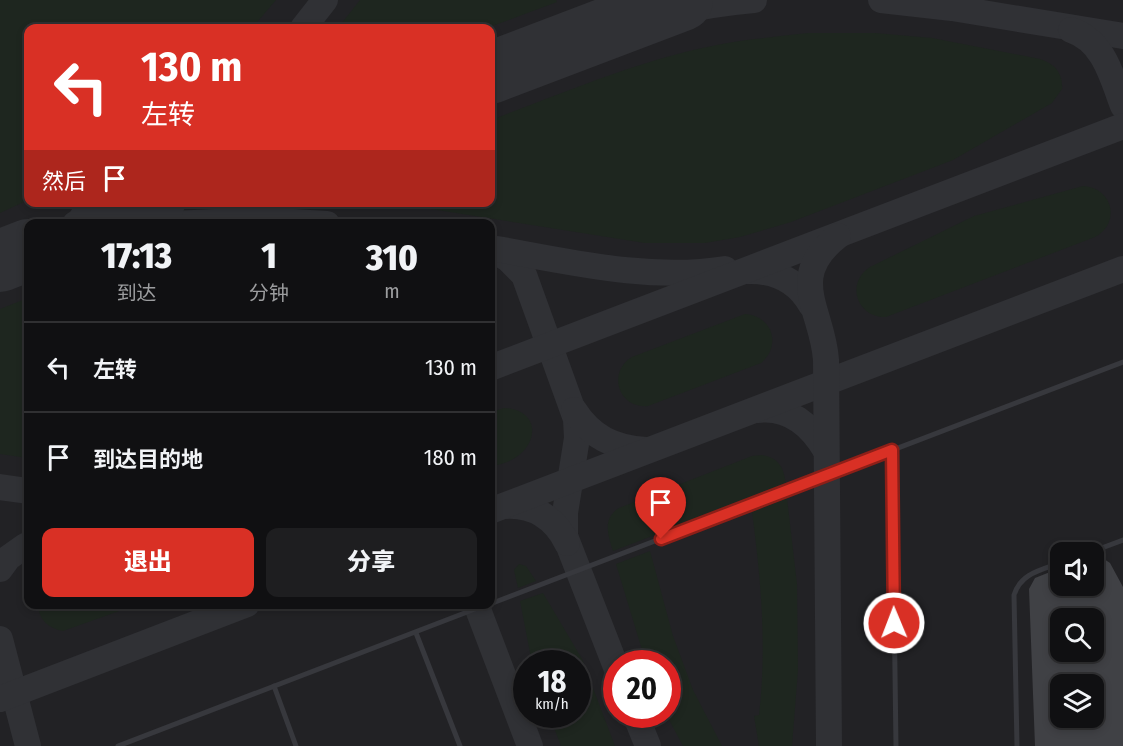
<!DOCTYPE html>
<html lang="zh">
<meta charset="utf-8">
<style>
:root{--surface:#101012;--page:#1e1e20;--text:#f1f3f6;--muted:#9c9d9f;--line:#303032;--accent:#d93025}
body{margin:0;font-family:"Fira Sans Condensed","Noto Sans SC",sans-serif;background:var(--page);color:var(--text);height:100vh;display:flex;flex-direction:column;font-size:22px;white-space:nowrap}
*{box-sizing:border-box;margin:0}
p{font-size:20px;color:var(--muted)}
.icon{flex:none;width:33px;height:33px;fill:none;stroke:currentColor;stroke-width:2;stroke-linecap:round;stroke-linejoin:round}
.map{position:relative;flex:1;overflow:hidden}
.details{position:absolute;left:24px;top:219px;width:471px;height:390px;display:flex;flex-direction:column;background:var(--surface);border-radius:12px;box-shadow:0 3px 9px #0003,0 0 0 2px var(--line)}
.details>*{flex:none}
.top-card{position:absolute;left:24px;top:24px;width:471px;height:183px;border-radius:12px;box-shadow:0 3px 9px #0003,0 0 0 2px var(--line);background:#d93025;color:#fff;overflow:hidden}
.buttons{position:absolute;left:1050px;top:542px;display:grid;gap:12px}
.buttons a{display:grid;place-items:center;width:54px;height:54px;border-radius:12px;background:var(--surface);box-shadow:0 3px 9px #0003,0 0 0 2px var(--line);font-size:30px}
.speed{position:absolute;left:513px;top:650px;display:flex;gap:12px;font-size:30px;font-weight:700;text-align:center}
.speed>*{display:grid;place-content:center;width:78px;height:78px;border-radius:50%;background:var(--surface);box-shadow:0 3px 9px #0003,0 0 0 2px var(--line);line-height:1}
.speed small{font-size:15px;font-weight:400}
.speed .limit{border:9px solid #d22;background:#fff;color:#111}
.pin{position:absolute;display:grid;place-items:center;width:51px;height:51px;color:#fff;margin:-62px -26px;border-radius:50% 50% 50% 0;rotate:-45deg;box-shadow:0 0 6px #0007}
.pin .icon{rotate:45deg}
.me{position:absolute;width:66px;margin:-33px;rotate:359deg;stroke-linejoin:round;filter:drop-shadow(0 0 4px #0008)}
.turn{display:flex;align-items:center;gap:21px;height:126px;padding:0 18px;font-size:27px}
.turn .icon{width:78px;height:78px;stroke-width:2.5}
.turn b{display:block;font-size:42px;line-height:51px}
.then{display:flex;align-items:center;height:57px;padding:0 18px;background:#0003;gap:12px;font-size:22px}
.eta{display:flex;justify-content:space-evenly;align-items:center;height:102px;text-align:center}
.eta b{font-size:36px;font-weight:800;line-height:42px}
.button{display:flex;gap:12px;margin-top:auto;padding:12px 18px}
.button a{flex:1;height:69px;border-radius:12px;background:var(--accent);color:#fff;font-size:24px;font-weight:800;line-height:69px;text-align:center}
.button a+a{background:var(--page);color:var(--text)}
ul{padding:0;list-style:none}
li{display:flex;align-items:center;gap:18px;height:90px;padding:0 18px;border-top:2px solid var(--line)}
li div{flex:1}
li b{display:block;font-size:22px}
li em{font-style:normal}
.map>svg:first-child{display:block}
</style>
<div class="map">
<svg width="1123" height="746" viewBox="0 0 1123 746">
<rect width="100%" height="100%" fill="#161618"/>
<path fill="#222225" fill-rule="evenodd" d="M0 0H1123V746H0ZM28 28H490V202H28ZM28 224H490V604H28ZM1060 552H1094V585H1060ZM1060 618H1094V651H1060ZM526 663H578V714H526ZM616 663H668V714H616ZM1060 684H1094V717H1060Z"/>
<g fill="#1e261f">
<polygon points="0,0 276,0 252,28 28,28 28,200 0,213"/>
<polygon points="360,0 556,0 557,2 487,28 338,28"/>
<path d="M808 33H875L932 38 1040 59C1055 64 1063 73 1062 89L1052 103 953 160 791 222 740 237 705 243H645L393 203 490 202 491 120C563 93 637 61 712 46 744 39 776 37 808 33Z"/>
<path d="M1083 186C1113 188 1121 223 1095 237L886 317C857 318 845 283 870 267L974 216Z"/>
<polygon points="28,298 28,458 0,454 0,309"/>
<path d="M745 314C772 316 782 345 761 363L648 406C618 409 607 372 632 357Z"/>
<path d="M504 408C548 410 538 461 491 466V412Z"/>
<path d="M762 455C780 458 784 469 786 485L613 551C608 535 602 519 619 508L752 456Z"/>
<path d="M787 498 797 584 798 670 792 746H759L754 716 759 715C767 646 761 580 752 512Z"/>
<polygon points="650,551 673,636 693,690 722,746 683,746 666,714 668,663 646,663 616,564"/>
<polygon points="519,564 526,566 536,581 518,588 514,570"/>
<polygon points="543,593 582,659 615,746 561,746 549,714 578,714 578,663 532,663 520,601"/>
<path d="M38 605V604L136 605 63 631C48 628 39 620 38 605Z"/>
</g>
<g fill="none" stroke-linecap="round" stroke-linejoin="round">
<g stroke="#303135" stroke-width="26">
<polyline points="881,0 952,8 1123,36"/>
<polyline points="303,28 325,0"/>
<path d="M1071 30C1104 41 1112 77 1123 106"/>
<path d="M582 38C639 19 694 5 754 0"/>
<polyline points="75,224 111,202"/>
<polyline points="172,224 259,220 327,224"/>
<polyline points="490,249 508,259 524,275 576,419 577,438 565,513 565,536 616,667"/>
<path d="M497 249C571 262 649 281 725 269"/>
<polyline points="4,260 28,248"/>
<path d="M747 271C775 270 797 280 811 305"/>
<polyline points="490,368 1123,126"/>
<path d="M574 410C591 437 614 448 646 450"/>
<path d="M757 410C789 406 811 425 826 451"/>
<polyline points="0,487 28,491"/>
<path d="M505 506C533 504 555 518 567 543"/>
<polyline points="490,511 1123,269"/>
<polyline points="0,569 8,558 25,546"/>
<polyline points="476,604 530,746"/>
<polyline points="0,639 28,746"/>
<polyline points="0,699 247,604"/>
<polyline points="635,714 648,746"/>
<path d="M829 746 826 360C823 311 785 277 838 236"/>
</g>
<g stroke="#303135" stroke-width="62">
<polyline points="490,73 682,0"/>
<polyline points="99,224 154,202"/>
<polyline points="0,261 28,250"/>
</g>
</g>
<path fill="#404145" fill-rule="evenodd" d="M1094 556 1104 559 1110 563 1123 587V746H1035L1029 589 1035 578 1060 568V585H1094ZM1060 618H1094V651H1060ZM1060 684H1094V717H1060Z"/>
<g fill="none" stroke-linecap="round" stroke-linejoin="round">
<g stroke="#37383d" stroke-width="5">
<polyline points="892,450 896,746"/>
<polyline points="1091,552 1123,540"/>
<polyline points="490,604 1123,362"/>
<polyline points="416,633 460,746"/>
<polyline points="274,686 296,746"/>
<polyline points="118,746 488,604"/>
<path d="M1017 746 1014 595C1021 573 1041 570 1060 563"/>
</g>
</g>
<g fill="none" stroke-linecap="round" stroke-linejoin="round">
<defs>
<polyline id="route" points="661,539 892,450 894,623"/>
</defs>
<use href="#route" stroke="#8d1f18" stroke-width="15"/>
<use href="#route" stroke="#d93025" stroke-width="10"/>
</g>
</svg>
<div class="buttons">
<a><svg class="icon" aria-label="sound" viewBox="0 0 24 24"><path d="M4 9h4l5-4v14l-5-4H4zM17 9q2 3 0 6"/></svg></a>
<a><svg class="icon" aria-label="search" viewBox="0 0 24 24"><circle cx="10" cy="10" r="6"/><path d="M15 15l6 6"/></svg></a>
<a><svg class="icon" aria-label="layers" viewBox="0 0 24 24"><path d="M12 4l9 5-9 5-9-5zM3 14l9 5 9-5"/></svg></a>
</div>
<div class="speed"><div>18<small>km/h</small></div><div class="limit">20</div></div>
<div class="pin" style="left:661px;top:539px;background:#d93025"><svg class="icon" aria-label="arrive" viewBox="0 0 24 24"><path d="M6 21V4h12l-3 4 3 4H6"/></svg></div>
<svg class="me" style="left:894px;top:623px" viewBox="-20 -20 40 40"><circle r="17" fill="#d93025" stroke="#fff" stroke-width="3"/><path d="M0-11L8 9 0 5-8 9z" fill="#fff"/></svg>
<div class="top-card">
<div class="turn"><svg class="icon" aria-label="left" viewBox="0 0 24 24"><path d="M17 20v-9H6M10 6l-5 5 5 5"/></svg><div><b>130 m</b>左转</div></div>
<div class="then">然后<svg class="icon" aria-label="arrive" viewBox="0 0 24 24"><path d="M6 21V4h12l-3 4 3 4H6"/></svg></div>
</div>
<section class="details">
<div class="eta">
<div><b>17:13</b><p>到达</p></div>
<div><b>1</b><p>分钟</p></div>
<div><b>310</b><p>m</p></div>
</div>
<ul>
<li><svg class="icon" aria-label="left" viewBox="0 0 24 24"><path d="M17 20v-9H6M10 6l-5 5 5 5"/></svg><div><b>左转</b></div><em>130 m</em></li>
<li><svg class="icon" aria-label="arrive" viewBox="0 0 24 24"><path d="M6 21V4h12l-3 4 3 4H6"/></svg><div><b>到达目的地</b></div><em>180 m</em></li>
</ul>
<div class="button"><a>退出</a><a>分享</a></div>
</section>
</div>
